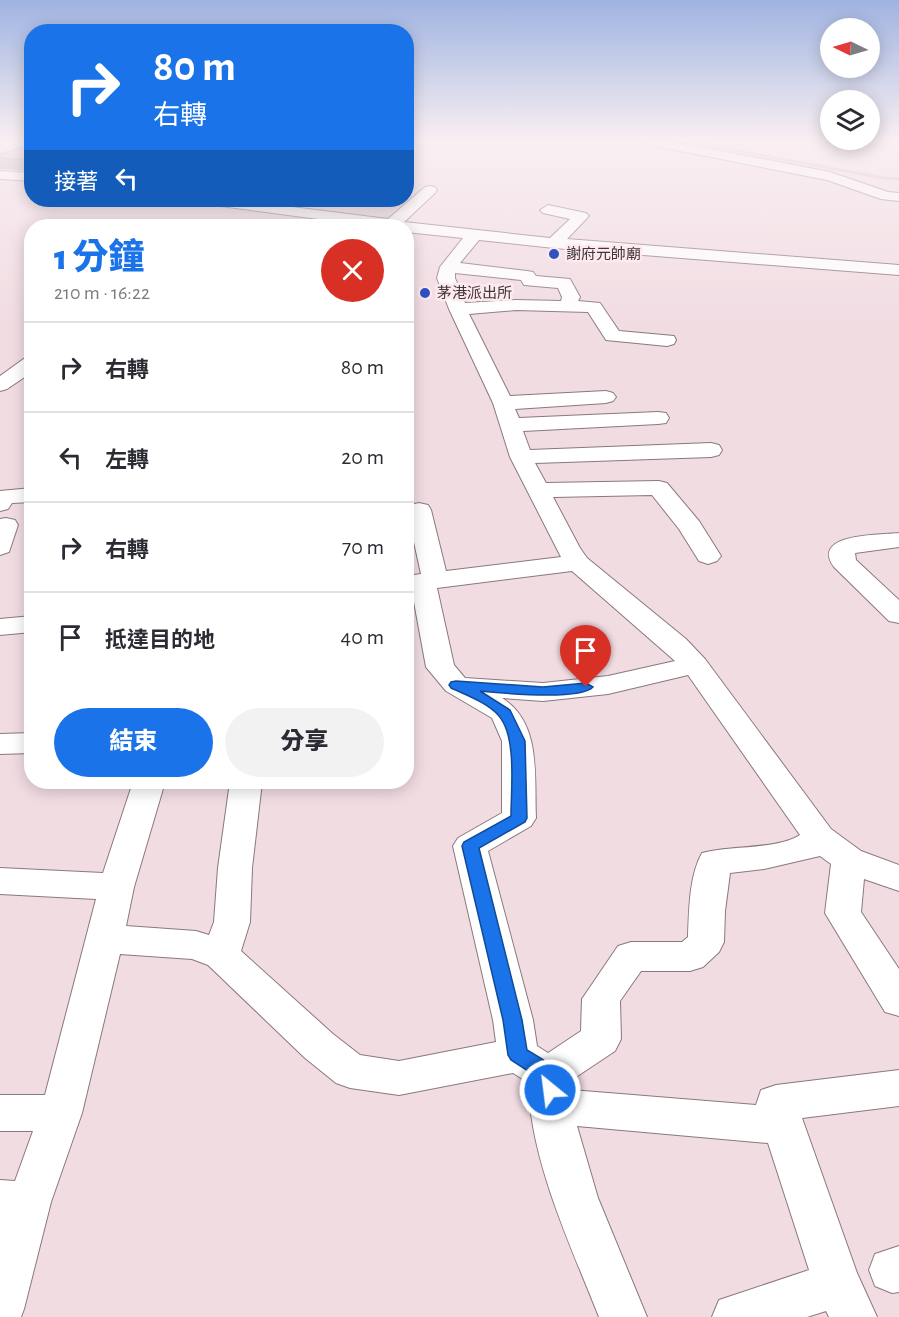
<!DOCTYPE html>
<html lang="zh-TW">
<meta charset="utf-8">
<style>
:root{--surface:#fff;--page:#f2f2f3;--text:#2b2b33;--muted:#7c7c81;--line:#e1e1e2;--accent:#1a73e8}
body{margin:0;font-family:"Alegreya Sans","Noto Sans TC",sans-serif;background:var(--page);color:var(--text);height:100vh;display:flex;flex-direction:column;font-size:22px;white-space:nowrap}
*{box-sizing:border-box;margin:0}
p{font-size:20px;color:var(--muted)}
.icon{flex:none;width:33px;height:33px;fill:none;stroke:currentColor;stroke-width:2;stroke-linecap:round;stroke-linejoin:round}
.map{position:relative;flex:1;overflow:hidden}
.drawer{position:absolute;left:24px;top:219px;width:390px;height:570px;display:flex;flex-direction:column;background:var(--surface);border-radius:24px;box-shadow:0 3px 15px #0003}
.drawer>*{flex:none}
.hud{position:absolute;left:24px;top:24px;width:390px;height:183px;border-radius:24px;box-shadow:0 3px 15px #0003;background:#1a73e8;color:#fff;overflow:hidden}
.needle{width:39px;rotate:275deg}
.tools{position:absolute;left:820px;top:18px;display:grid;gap:12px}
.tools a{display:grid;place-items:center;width:60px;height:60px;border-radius:50%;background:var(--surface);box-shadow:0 3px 15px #0003;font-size:30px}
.pin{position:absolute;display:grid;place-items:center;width:51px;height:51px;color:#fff;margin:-62px -26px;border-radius:50% 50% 50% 0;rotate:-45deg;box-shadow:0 0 6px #0007}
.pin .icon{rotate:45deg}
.me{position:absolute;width:66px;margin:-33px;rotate:331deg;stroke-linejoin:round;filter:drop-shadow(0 0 4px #0008)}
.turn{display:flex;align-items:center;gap:21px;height:126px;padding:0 30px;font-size:27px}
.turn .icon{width:78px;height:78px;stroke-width:2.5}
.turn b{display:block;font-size:42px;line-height:51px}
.then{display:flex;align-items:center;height:57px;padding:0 30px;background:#0003;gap:12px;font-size:22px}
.round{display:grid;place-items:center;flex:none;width:63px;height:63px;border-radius:32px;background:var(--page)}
.overview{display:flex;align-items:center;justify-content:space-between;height:102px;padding:0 30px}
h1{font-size:36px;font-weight:800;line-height:45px;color:var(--accent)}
.primary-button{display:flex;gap:12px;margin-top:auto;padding:12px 30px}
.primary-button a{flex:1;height:69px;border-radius:36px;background:var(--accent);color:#fff;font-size:24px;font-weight:800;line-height:69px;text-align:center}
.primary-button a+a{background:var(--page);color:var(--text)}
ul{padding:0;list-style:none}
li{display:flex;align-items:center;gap:18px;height:90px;padding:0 30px;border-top:2px solid var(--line)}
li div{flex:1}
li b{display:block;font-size:22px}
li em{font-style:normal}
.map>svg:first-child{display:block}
</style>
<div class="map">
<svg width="899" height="1317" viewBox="0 0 899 1317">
<rect width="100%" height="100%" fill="#f1dce2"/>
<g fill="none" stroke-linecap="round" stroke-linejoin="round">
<polyline stroke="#d2b1d7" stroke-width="3" points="685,141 883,178 899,179"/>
<defs>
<g id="minor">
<polygon points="643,141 670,141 830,172 888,192 899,193 899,201 881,199 827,180 650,145"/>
<polygon points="0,171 32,173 32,181 0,179"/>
<path d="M430 186 435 187 437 190 435 193 404 222 550 238 570 219 543 213 540 210 548 205 586 213 589 216 567 239 899 265V275L554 248 479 240 460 263 527 271 533 272 536 276 570 279 580 297 578 301 600 303 619 331 674 336 676 340 674 344 667 346 606 340 588 312 516 310 469 314 510 396 606 391 613 393 616 397 613 401 606 403 515 409 519 418 658 412 666 413 669 418 666 423 658 424 523 431 530 450 711 443 719 445 722 450 719 455 711 457 535 463 546 483 659 481 667 483 699 521 721 556 717 561 708 564 699 561 679 529 652 495 553 497 580 548 587 558 686 639 705 659 831 829 861 851 899 865V891L864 879 861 912 899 969V1016L885 1012 825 913 831 864 820 856 764 869 730 873 725 911 724 942 719 952 703 967 690 971H641L620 1001 621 1039 615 1051 570 1081 571 1090 756 1105 761 1090 776 1085 899 1070V1106L802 1118 857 1273 877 1317H829L826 1311 807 1317H712L719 1300 809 1270 768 1143 577 1126 598 1198 647 1317H599C573 1251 538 1177 530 1106 529 1099 530 1090 529 1083L513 1073 399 1095 350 1088 336 1083 305 1058 208 965 192 959 120 954 82 1113 51 1202 24 1309 21 1317H0V1180L15 1181 33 1131H0V1095H45L96 899 0 894V868L103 873 133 782H165L134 887 126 926 196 931 209 935 214 922 218 868 230 782H262L252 868 250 922 241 951 333 1034 360 1055 399 1061 496 1042 493 1020 453 846 458 838 502 813V741L492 718 446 691 426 667 412 591 406 592V576L421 574 407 510 410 505 419 503 428 505 431 510 446 571 561 557 510 457 493 403 449 309 437 278 440 267 463 238 406 232V226H371L206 204 199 200H236L388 219 425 187ZM455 273 521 280 524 285 558 288 562 297 561 301 516 300 465 303 455 278ZM572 571 675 661 608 676 543 683 465 678 454 665 437 588ZM688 675 800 835C776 850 730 845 702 853 689 876 689 911 688 937L682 942H631L618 946 582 999 581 1031 548 1053 537 1046 533 1020 488 851 531 826 536 818C534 777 542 723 502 698L543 701 608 694Z"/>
<polygon points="32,356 32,372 7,389 0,391 0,376 25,358"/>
<polygon points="32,488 32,502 12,503 8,509 0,511 0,491"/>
<polygon points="6,518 15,520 18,525 9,552 0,555 0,519"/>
<path d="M899 533V547L855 553 856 560 899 600V623L889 621 834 567C810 533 880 535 899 533Z"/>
<polygon points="32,616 32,632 0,635 0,619"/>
<polygon points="32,733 32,753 0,754 0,734"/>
<polygon points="899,1246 899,1292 892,1293 875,1286 869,1270 875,1254"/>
</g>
</defs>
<use href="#minor" stroke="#8a787d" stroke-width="2"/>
<use href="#minor" fill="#fff" fill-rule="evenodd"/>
</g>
<polygon fill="#a697a1" points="30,148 32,148 32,171 0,169 0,154"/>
<polygon fill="#c1b0bb" stroke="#877b83" stroke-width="1.5" points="24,147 32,148 32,162 30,160 0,158 0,154"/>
<linearGradient id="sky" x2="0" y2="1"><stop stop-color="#9fb3e1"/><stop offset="0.43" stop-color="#f9eff2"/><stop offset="1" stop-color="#f9eff2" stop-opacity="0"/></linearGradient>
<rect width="899" height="325" fill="url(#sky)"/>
<path fill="#1a73e8" stroke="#114b97" stroke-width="1.5" d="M456 681 543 687 586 683 593 687C580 701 501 693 480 691L510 710 525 741 527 818 525 822 479 848 522 1020 527 1050C545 1061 569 1070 557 1096L550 1098 543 1096 539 1078 511 1060 508 1055 503 1020 462 846 464 842 511 816C511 789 517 737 499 716 488 703 466 695 451 688L449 685 451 682Z"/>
<g fill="#3150c1" stroke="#fee9ef" stroke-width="2">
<circle cx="554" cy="254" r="6"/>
<circle cx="425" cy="293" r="6"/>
</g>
<g text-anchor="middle" stroke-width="5" stroke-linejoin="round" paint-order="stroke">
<g font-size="15" fill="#3f3739" stroke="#fee9ef" text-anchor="start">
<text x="566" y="259">謝府元帥廟</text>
<text x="437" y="298">茅港派出所</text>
</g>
</g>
</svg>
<div class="tools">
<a><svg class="needle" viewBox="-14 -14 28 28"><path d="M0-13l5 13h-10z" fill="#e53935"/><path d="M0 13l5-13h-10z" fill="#7c7c81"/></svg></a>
<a><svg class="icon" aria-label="layers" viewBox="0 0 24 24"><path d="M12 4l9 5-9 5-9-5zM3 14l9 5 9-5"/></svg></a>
</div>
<div class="pin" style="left:586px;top:687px;background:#d93025"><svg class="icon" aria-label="arrive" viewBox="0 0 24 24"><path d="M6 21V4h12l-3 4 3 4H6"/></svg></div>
<svg class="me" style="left:550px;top:1090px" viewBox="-20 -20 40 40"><circle r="17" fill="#1a73e8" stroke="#fff" stroke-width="3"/><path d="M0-11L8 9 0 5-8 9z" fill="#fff"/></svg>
<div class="hud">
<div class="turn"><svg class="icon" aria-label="right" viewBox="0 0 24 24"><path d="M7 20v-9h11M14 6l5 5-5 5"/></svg><div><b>80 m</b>右轉</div></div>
<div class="then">接著<svg class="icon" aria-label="left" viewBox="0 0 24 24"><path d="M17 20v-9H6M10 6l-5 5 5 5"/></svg></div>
</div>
<section class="drawer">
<div class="overview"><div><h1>1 分鐘</h1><p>210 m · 16:22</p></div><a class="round" style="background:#d93025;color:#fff"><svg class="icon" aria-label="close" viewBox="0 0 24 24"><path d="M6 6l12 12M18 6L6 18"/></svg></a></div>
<ul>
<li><svg class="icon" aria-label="right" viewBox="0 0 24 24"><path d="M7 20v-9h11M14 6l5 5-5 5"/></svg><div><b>右轉</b></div><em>80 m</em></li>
<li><svg class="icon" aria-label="left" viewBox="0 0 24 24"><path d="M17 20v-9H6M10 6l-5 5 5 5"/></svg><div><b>左轉</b></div><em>20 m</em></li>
<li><svg class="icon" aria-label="right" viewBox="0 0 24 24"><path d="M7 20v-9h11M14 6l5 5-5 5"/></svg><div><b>右轉</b></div><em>70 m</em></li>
<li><svg class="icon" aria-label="arrive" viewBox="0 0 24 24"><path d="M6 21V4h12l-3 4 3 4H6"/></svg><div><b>抵達目的地</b></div><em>40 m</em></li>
</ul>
<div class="primary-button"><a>結束</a><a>分享</a></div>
</section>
</div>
